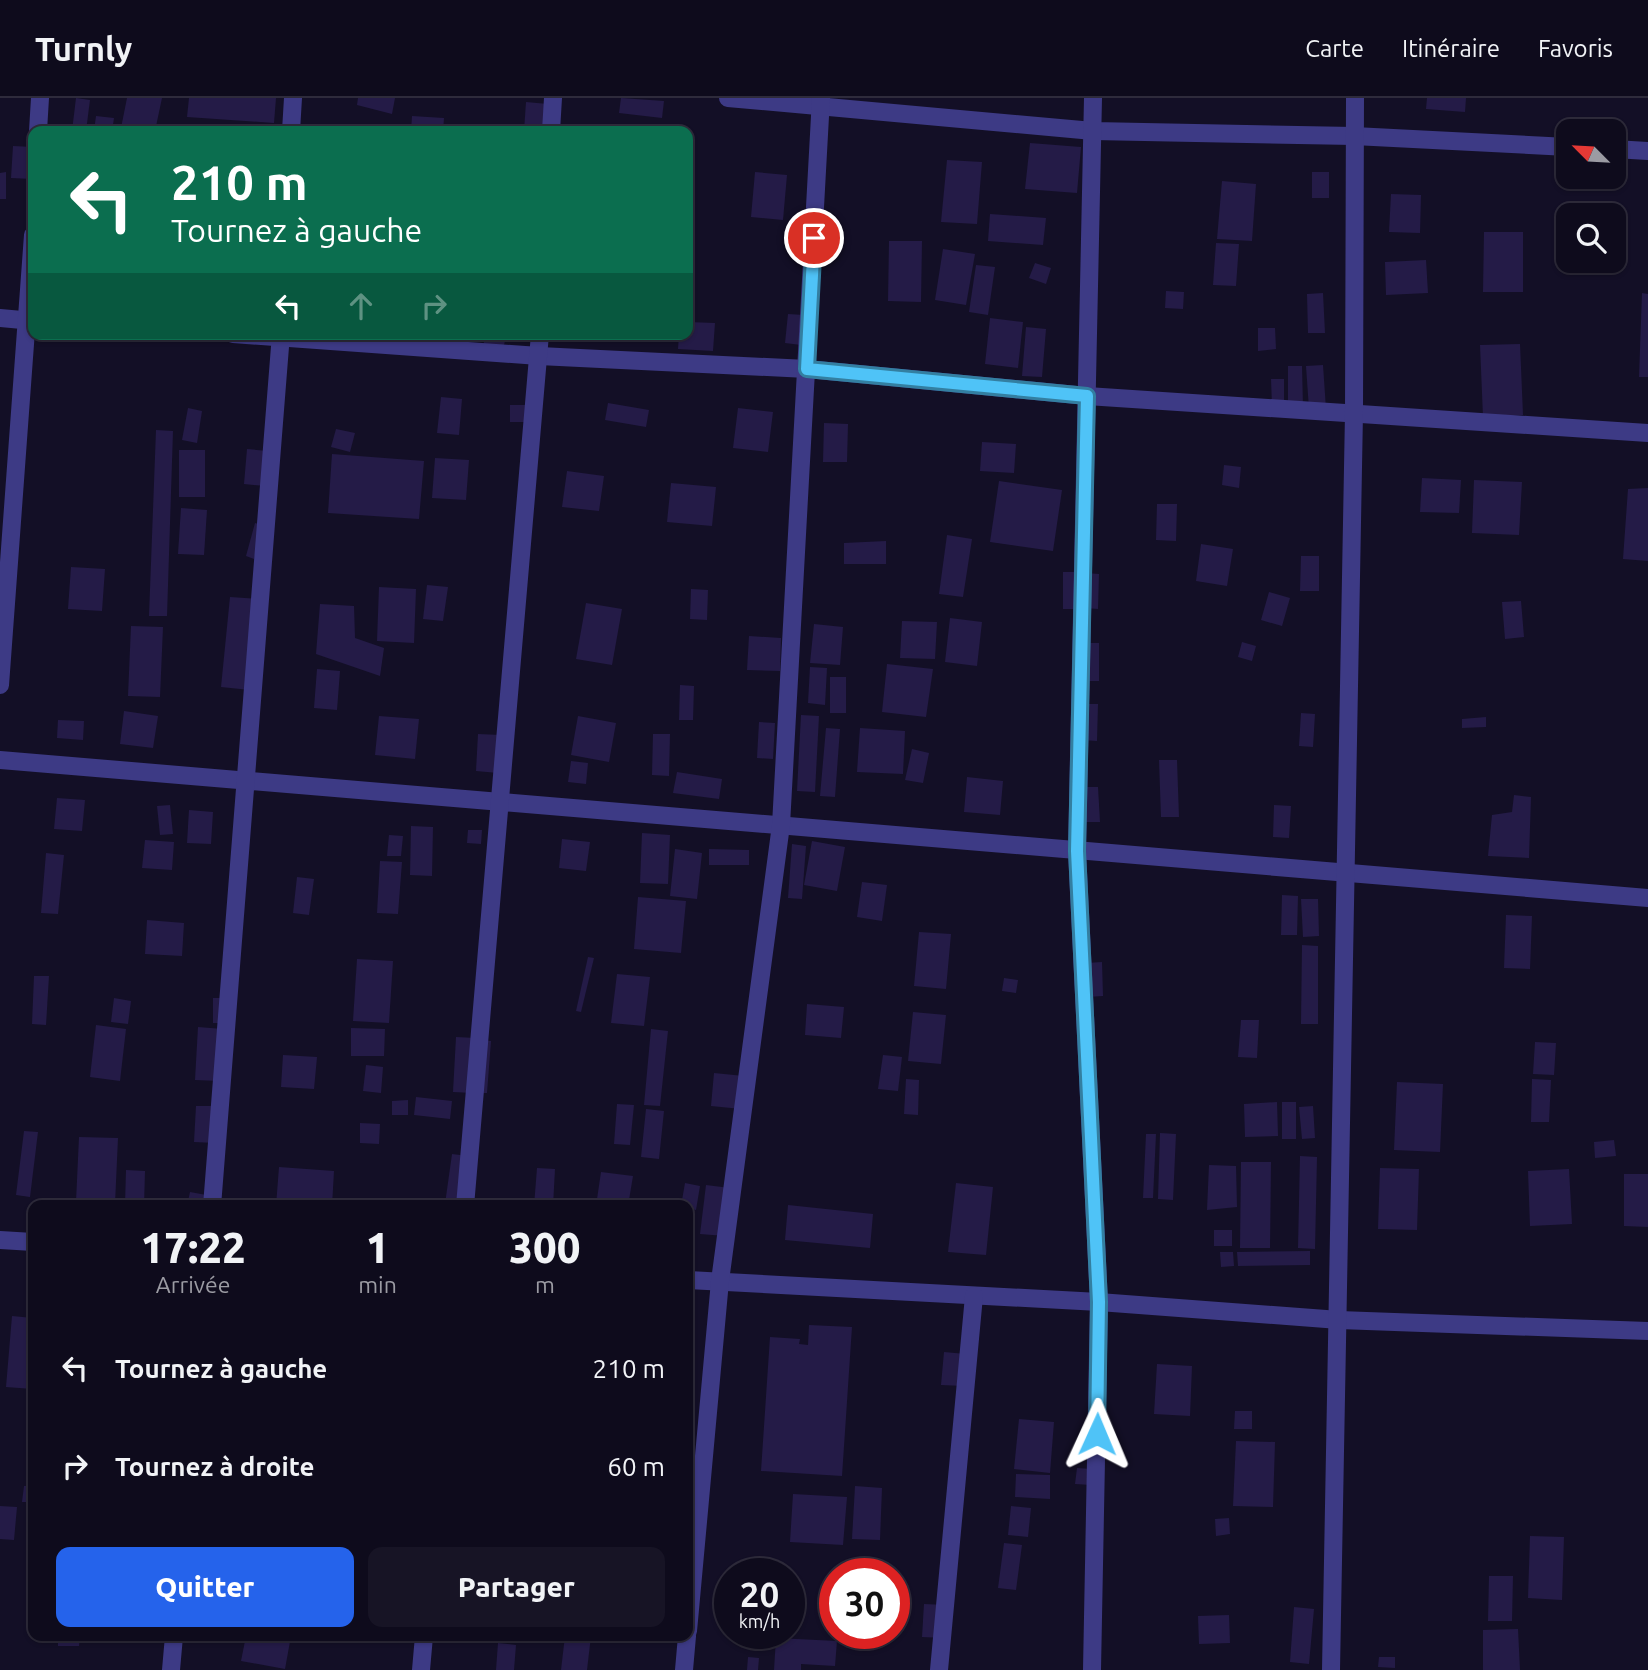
<!DOCTYPE html>
<html lang="fr">
<meta charset="utf-8">
<style>
:root{--surface:#0e0b1c;--page:#171425;--text:#f1f3f6;--muted:#9b9ba3;--line:#2e2b3b;--accent:#2563eb}
body{margin:0;font-family:Ubuntu,sans-serif;background:var(--page);color:var(--text);height:100vh;display:flex;flex-direction:column;font-size:26px;white-space:nowrap}
*{box-sizing:border-box;margin:0}
p{font-size:23px;color:var(--muted)}
.icon{flex:none;width:38px;height:38px;fill:none;stroke:currentColor;stroke-width:2;stroke-linecap:round;stroke-linejoin:round}
.map{position:relative;flex:1;overflow:hidden}
.side{position:absolute;left:28px;top:1102px;width:665px;height:441px;display:flex;flex-direction:column;background:var(--surface);border-radius:14px;box-shadow:0 2px 5px #0004,0 0 0 2px var(--line)}
.side>*{flex:none}
.hud{position:absolute;left:28px;top:28px;width:665px;height:214px;border-radius:14px;box-shadow:0 2px 5px #0004,0 0 0 2px var(--line);background:#0b6e4f;color:#fff;overflow:hidden}
.needle{width:46px;rotate:294deg}
.fabs{position:absolute;left:1556px;top:21px;display:grid;gap:14px}
.fabs a{display:grid;place-items:center;width:70px;height:70px;border-radius:14px;background:var(--surface);box-shadow:0 2px 5px #0004,0 0 0 2px var(--line);font-size:35px}
.speed{position:absolute;left:714px;top:1460px;display:flex;gap:14px;font-size:35px;font-weight:700;text-align:center}
.speed>*{display:grid;place-content:center;width:91px;height:91px;border-radius:50%;background:var(--surface);box-shadow:0 2px 5px #0004,0 0 0 2px var(--line);line-height:1}
.speed small{font-size:18px;font-weight:400}
.speed .limit{border:10px solid #d22;background:#fff;color:#111}
.pin{position:absolute;display:grid;place-items:center;width:60px;height:60px;color:#fff;margin:-30px;border:4px solid #fff;border-radius:50%;box-shadow:0 2px 7px #0007}
.me{position:absolute;width:77px;margin:-38px;rotate:1deg;stroke-linejoin:round;filter:drop-shadow(0 0 5px #0008)}
.turn{display:flex;align-items:center;gap:24px;height:147px;padding:0 28px;font-size:32px}
.turn .icon{width:91px;height:91px;stroke-width:2.5}
.turn b{display:block;font-size:49px;line-height:60px}
.lanes{display:flex;align-items:center;height:66px;padding:0 28px;background:#0003;justify-content:center;gap:35px;direction:ltr}
.lanes .off{opacity:.35}
.eta{display:flex;justify-content:space-evenly;align-items:center;height:119px;text-align:center}
.eta b{font-size:42px;font-weight:800;line-height:49px}
.cta{display:flex;gap:14px;margin-top:auto;padding:14px 28px}
.cta a{flex:1;height:80px;border-radius:14px;background:var(--accent);color:#fff;font-size:28px;font-weight:800;line-height:80px;text-align:center}
.cta a+a{background:var(--page);color:var(--text)}
ul{padding:0;list-style:none}
li{display:flex;align-items:center;gap:21px;height:98px;padding:0 28px}
li div{flex:1}
li b{display:block;font-size:26px}
li em{font-style:normal}
header{display:flex;align-items:center;gap:42px;box-sizing:border-box;height:98px;padding:0 35px;background:var(--surface);border-bottom:2px solid var(--line)}
header strong{font-size:33px}
nav{display:flex;gap:38px;margin-inline-start:auto;font-size:24px}
.map>svg:first-child{display:block}
</style>
<header>
<strong>Turnly</strong>
<nav><a>Carte</a><a>Itinéraire</a><a>Favoris</a></nav>
</header>
<div class="map">
<svg width="1648" height="1572" viewBox="0 0 1648 1572">
<rect width="100%" height="100%" fill="#130f26"/>
<g fill="#241b47">
<polygon points="76,0 90,2 86,33 72,33"/>
<polygon points="127,0 162,0 155,33 121,30"/>
<polygon points="189,0 276,0 274,25 187,19"/>
<polygon points="358,0 395,0 392,16 357,7"/>
<polygon points="621,0 664,3 662,20 619,15"/>
<polygon points="1427,0 1466,0 1465,14 1426,11"/>
<polygon points="526,4 548,6 546,33 524,33"/>
<polygon points="96,18 114,20 112,33 94,33"/>
<polygon points="412,18 444,20 443,33 411,33"/>
<polygon points="1030,45 1081,49 1077,95 1025,91"/>
<polygon points="13,48 33,49 32,81 11,80"/>
<polygon points="947,62 982,64 977,126 941,124"/>
<polygon points="6,74 6,101 0,101 0,75"/>
<polygon points="755,74 787,77 783,122 751,119"/>
<rect x="1312" y="74" width="17" height="26"/>
<polygon points="1222,83 1256,86 1252,143 1217,141"/>
<polygon points="1391,96 1421,97 1420,135 1389,134"/>
<polygon points="990,116 1046,120 1043,147 988,143"/>
<polygon points="1484,134 1523,134 1523,194 1483,194"/>
<polygon points="889,143 922,143 921,204 888,203"/>
<polygon points="1216,145 1239,146 1236,188 1213,187"/>
<polygon points="943,151 975,156 966,207 935,202"/>
<polygon points="1426,162 1428,195 1386,197 1385,164"/>
<polygon points="1035,165 1051,170 1046,186 1029,180"/>
<polygon points="976,167 995,169 988,217 969,214"/>
<polygon points="1166,193 1184,194 1183,211 1165,210"/>
<polygon points="1323,195 1325,235 1308,235 1307,196"/>
<polygon points="1642,195 1648,196 1648,279 1639,279"/>
<polygon points="788,216 804,217 801,247 785,245"/>
<polygon points="990,220 1023,224 1018,270 985,266"/>
<polygon points="688,224 715,225 713,253 678,251 679,236 688,236"/>
<polygon points="1026,229 1046,231 1042,279 1022,278"/>
<polygon points="1258,230 1275,230 1276,251 1258,253"/>
<polygon points="486,236 507,236 502,254 483,248"/>
<polygon points="1520,246 1523,317 1483,319 1480,247"/>
<polygon points="1323,267 1326,311 1309,311 1306,268"/>
<polygon points="1288,268 1302,268 1303,309 1288,309"/>
<polygon points="1271,281 1284,281 1284,308 1272,308"/>
<polygon points="441,299 462,301 459,337 437,335"/>
<polygon points="608,305 649,312 646,329 605,322"/>
<rect x="510" y="307" width="22" height="17"/>
<polygon points="188,310 202,313 197,345 182,342"/>
<polygon points="738,310 773,314 768,354 733,350"/>
<polygon points="824,325 848,326 847,364 823,364"/>
<polygon points="336,331 355,335 350,354 331,349"/>
<polygon points="156,332 173,333 167,518 149,518"/>
<polygon points="982,344 1016,346 1014,375 980,373"/>
<polygon points="247,351 268,353 265,388 244,386"/>
<rect x="179" y="352" width="26" height="47"/>
<polygon points="332,356 424,363 419,421 328,415"/>
<polygon points="435,360 469,362 466,402 432,400"/>
<polygon points="1224,367 1241,369 1239,390 1222,387"/>
<polygon points="567,373 604,378 599,413 562,409"/>
<polygon points="1422,380 1461,382 1459,415 1420,414"/>
<polygon points="1474,382 1522,384 1519,437 1472,435"/>
<polygon points="999,383 1062,392 1053,453 990,444"/>
<polygon points="671,385 716,389 712,428 667,424"/>
<polygon points="1648,390 1648,463 1623,461 1628,391"/>
<polygon points="1157,406 1177,406 1176,443 1156,442"/>
<polygon points="181,410 207,412 204,457 178,456"/>
<polygon points="255,425 263,427 254,461 246,458"/>
<polygon points="947,437 972,441 963,499 939,496"/>
<polygon points="886,443 886,466 844,466 844,445"/>
<polygon points="1201,446 1233,451 1227,488 1196,483"/>
<polygon points="1301,458 1319,458 1319,493 1300,493"/>
<polygon points="71,469 105,471 102,513 68,511"/>
<polygon points="1063,474 1075,474 1074,511 1063,511"/>
<polygon points="1086,475 1099,476 1098,511 1085,510"/>
<polygon points="427,487 448,489 443,523 423,521"/>
<polygon points="379,489 416,491 414,545 377,543"/>
<polygon points="691,491 708,492 707,522 690,521"/>
<polygon points="1269,494 1290,500 1282,528 1261,522"/>
<polygon points="230,499 258,501 250,592 221,589"/>
<polygon points="1521,503 1524,539 1505,541 1502,504"/>
<polygon points="586,505 622,511 612,567 576,561"/>
<polygon points="320,506 354,508 355,540 384,550 380,578 316,556"/>
<polygon points="950,520 982,524 977,568 945,564"/>
<polygon points="902,523 937,524 935,561 900,560"/>
<polygon points="814,526 843,529 840,567 810,565"/>
<polygon points="131,528 163,529 160,599 128,598"/>
<polygon points="749,538 781,540 780,573 747,572"/>
<polygon points="1242,544 1256,548 1252,563 1238,559"/>
<rect x="1083" y="545" width="16" height="38"/>
<polygon points="887,566 933,571 926,619 882,614"/>
<polygon points="810,569 827,570 825,607 808,605"/>
<polygon points="317,571 340,573 337,612 314,610"/>
<rect x="830" y="579" width="16" height="36"/>
<polygon points="680,587 694,588 693,622 679,622"/>
<polygon points="1083,606 1098,606 1097,643 1083,642"/>
<polygon points="124,613 158,618 153,650 120,646"/>
<polygon points="1301,615 1315,616 1313,649 1299,648"/>
<polygon points="801,617 819,618 815,694 797,693"/>
<polygon points="379,618 419,621 415,661 375,657"/>
<polygon points="578,618 616,625 609,664 571,657"/>
<polygon points="1486,619 1486,629 1462,630 1462,621"/>
<polygon points="58,622 84,623 83,642 57,640"/>
<polygon points="759,624 775,625 773,661 757,660"/>
<polygon points="826,630 840,631 835,699 820,698"/>
<polygon points="860,630 905,633 903,676 857,674"/>
<polygon points="478,636 501,637 498,675 476,673"/>
<polygon points="653,636 670,636 669,678 652,677"/>
<polygon points="912,651 929,655 923,685 905,682"/>
<polygon points="1159,662 1177,662 1179,719 1161,719"/>
<polygon points="571,663 588,665 586,686 568,684"/>
<polygon points="677,674 722,681 719,701 673,695"/>
<polygon points="967,679 1003,683 1000,717 964,714"/>
<polygon points="1084,689 1098,689 1100,724 1086,724"/>
<polygon points="1514,697 1531,699 1529,760 1488,758 1492,717 1512,714"/>
<polygon points="57,700 85,702 82,733 54,731"/>
<polygon points="170,707 173,736 160,737 157,708"/>
<polygon points="1274,707 1291,708 1289,740 1273,739"/>
<polygon points="189,712 213,714 211,746 187,745"/>
<polygon points="411,728 433,729 432,778 410,777"/>
<polygon points="468,732 482,732 481,746 467,745"/>
<polygon points="642,735 670,737 668,786 640,785"/>
<polygon points="389,737 403,738 401,758 387,758"/>
<polygon points="562,741 590,744 586,773 559,770"/>
<polygon points="145,742 174,744 172,772 142,770"/>
<polygon points="812,743 845,749 837,793 804,787"/>
<polygon points="792,746 806,748 802,801 788,800"/>
<polygon points="675,751 702,755 697,801 670,798"/>
<polygon points="709,751 749,752 749,767 709,767"/>
<polygon points="46,755 64,757 58,816 41,815"/>
<polygon points="380,763 402,764 398,816 377,815"/>
<polygon points="297,779 314,781 309,817 293,815"/>
<polygon points="862,784 887,787 882,823 857,819"/>
<polygon points="1282,797 1298,798 1297,837 1281,837"/>
<polygon points="638,799 686,803 681,855 634,851"/>
<polygon points="1301,801 1318,801 1319,838 1303,839"/>
<polygon points="1506,817 1532,818 1530,871 1504,870"/>
<polygon points="147,822 184,825 182,858 145,856"/>
<polygon points="919,834 951,836 946,891 914,888"/>
<polygon points="1302,847 1318,848 1318,926 1301,926"/>
<polygon points="588,859 594,860 581,914 576,913"/>
<polygon points="357,861 393,863 389,925 353,923"/>
<polygon points="1102,864 1103,898 1087,899 1086,865"/>
<polygon points="617,876 650,879 644,928 611,925"/>
<polygon points="34,878 49,878 46,927 32,926"/>
<polygon points="1004,880 1018,882 1016,895 1002,893"/>
<polygon points="114,900 131,903 128,926 111,924"/>
<rect x="213" y="900" width="12" height="25"/>
<polygon points="807,906 844,909 841,940 805,937"/>
<polygon points="913,914 946,917 941,966 908,963"/>
<polygon points="1241,922 1259,922 1257,960 1238,959"/>
<polygon points="96,927 126,931 120,983 90,979"/>
<polygon points="198,929 223,931 220,983 195,982"/>
<polygon points="351,930 385,931 384,958 351,958"/>
<polygon points="651,931 668,933 660,1008 644,1007"/>
<polygon points="456,939 476,940 473,995 453,994"/>
<polygon points="481,942 491,943 487,995 477,995"/>
<polygon points="1535,944 1556,945 1554,977 1533,976"/>
<polygon points="283,957 317,959 314,991 281,989"/>
<polygon points="883,957 902,959 898,993 878,991"/>
<polygon points="366,967 383,969 381,995 363,993"/>
<polygon points="714,975 744,978 741,1011 711,1008"/>
<polygon points="906,981 919,982 918,1017 904,1016"/>
<polygon points="1532,981 1551,982 1549,1024 1531,1024"/>
<polygon points="1397,984 1443,986 1440,1054 1394,1052"/>
<polygon points="416,999 452,1003 450,1021 414,1017"/>
<polygon points="408,1002 408,1017 392,1017 392,1003"/>
<polygon points="1277,1004 1278,1038 1245,1039 1244,1006"/>
<rect x="1282" y="1004" width="14" height="37"/>
<polygon points="617,1006 634,1007 630,1047 614,1046"/>
<polygon points="196,1008 217,1008 215,1045 194,1044"/>
<polygon points="1313,1008 1315,1040 1302,1041 1299,1009"/>
<polygon points="646,1011 664,1013 659,1061 641,1059"/>
<polygon points="360,1025 380,1026 379,1046 360,1045"/>
<polygon points="24,1033 38,1034 30,1099 16,1097"/>
<polygon points="1160,1035 1176,1036 1173,1102 1158,1101"/>
<polygon points="1146,1036 1156,1036 1153,1100 1143,1100"/>
<polygon points="79,1039 118,1040 115,1106 76,1104"/>
<polygon points="1614,1042 1616,1058 1595,1060 1594,1044"/>
<polygon points="452,1056 468,1058 461,1108 445,1106"/>
<polygon points="1300,1058 1317,1059 1315,1151 1298,1150"/>
<polygon points="1241,1064 1271,1064 1270,1150 1240,1150"/>
<polygon points="1209,1067 1236,1068 1237,1109 1207,1112"/>
<polygon points="279,1069 334,1073 332,1108 276,1108"/>
<polygon points="537,1070 555,1071 553,1108 534,1108"/>
<polygon points="1380,1070 1419,1071 1417,1132 1378,1131"/>
<polygon points="1569,1071 1572,1126 1530,1128 1528,1073"/>
<polygon points="126,1072 145,1073 144,1108 125,1107"/>
<polygon points="601,1074 633,1078 628,1108 596,1108"/>
<polygon points="1624,1076 1648,1076 1648,1129 1624,1128"/>
<polygon points="685,1085 700,1088 696,1112 681,1108"/>
<polygon points="956,1085 993,1089 986,1157 948,1154"/>
<polygon points="706,1087 730,1090 725,1138 700,1136"/>
<polygon points="190,1094 212,1098 210,1108 187,1108"/>
<polygon points="788,1107 873,1116 870,1150 785,1142"/>
<rect x="1214" y="1132" width="18" height="16"/>
<polygon points="1310,1153 1310,1167 1238,1168 1237,1154"/>
<polygon points="1220,1154 1233,1154 1234,1168 1221,1169"/>
<polygon points="12,1218 33,1220 33,1291 6,1289"/>
<polygon points="809,1227 852,1229 842,1378 761,1373 770,1239 800,1241 799,1246 808,1247"/>
<polygon points="944,1254 966,1256 964,1288 941,1287"/>
<polygon points="1157,1266 1192,1268 1190,1318 1154,1316"/>
<polygon points="1235,1313 1252,1313 1252,1331 1234,1331"/>
<polygon points="1019,1321 1054,1324 1050,1375 1014,1371"/>
<polygon points="1236,1343 1275,1344 1273,1409 1233,1408"/>
<polygon points="1077,1370 1092,1371 1091,1387 1075,1386"/>
<polygon points="1016,1376 1050,1377 1050,1401 1015,1399"/>
<polygon points="24,1388 33,1388 33,1404 22,1404"/>
<polygon points="855,1388 882,1390 880,1442 852,1441"/>
<polygon points="793,1396 847,1399 843,1447 790,1444"/>
<polygon points="0,1408 17,1409 14,1442 0,1441"/>
<polygon points="1011,1408 1031,1410 1028,1439 1008,1437"/>
<polygon points="1229,1420 1230,1436 1216,1438 1215,1421"/>
<polygon points="1530,1438 1564,1439 1562,1502 1528,1500"/>
<polygon points="1004,1445 1022,1447 1016,1492 998,1490"/>
<polygon points="1489,1478 1513,1478 1512,1523 1488,1523"/>
<polygon points="924,1506 946,1507 944,1540 922,1539"/>
<polygon points="1294,1509 1314,1511 1309,1566 1290,1564"/>
<polygon points="1229,1517 1230,1545 1199,1546 1198,1518"/>
<polygon points="1518,1531 1520,1572 1483,1572 1483,1532"/>
<polygon points="58,1538 80,1538 79,1548 58,1548"/>
<polygon points="246,1538 291,1538 285,1571 241,1563"/>
<polygon points="565,1538 591,1538 587,1572 561,1572"/>
<polygon points="776,1540 837,1543 835,1568 801,1566 801,1572 774,1572"/>
<polygon points="498,1545 516,1547 514,1572 496,1572"/>
<polygon points="748,1559 759,1560 758,1572 747,1572"/>
<polygon points="1379,1559 1395,1559 1395,1570 1378,1569"/>
</g>
<g fill="none" stroke-linecap="round" stroke-linejoin="round">
<g stroke="#3d3a85" stroke-width="18">
<polyline points="728,0 1093,33 1354,38 1568,49"/>
<polyline points="38,33 40,0"/>
<polyline points="291,33 293,0"/>
<polyline points="551,33 553,0"/>
<polyline points="1614,51 1648,53"/>
<polyline points="0,220 33,223"/>
<polyline points="233,236 539,258 807,271 1087,298 1648,335"/>
<polyline points="0,587 33,137"/>
<polyline points="0,662 1648,800"/>
<polyline points="212,1108 281,236"/>
<polyline points="465,1108 540,236"/>
<polyline points="0,1142 33,1144"/>
<polyline points="688,1182 1099,1204 1339,1222 1648,1233"/>
<polyline points="688,1533 720,1183 781,727 821,0"/>
<polyline points="171,1572 174,1538"/>
<polyline points="421,1572 424,1538"/>
<polyline points="684,1572 687,1538"/>
<polyline points="939,1572 974,1198"/>
<polyline points="1092,1572 1099,1204 1077,753 1093,0"/>
<polyline points="1331,1572 1354,315 1355,0"/>
</g>
</g>
<g fill="none" stroke-linecap="round" stroke-linejoin="round">
<defs>
<polyline id="route" points="814,140 807,271 1087,298 1077,753 1099,1204 1097,1336"/>
</defs>
<use href="#route" stroke="#337fa1" stroke-width="18"/>
<use href="#route" stroke="#4fc3f7" stroke-width="12"/>
</g>
</svg>
<div class="fabs">
<a><svg class="needle" viewBox="-14 -14 28 28"><path d="M0-13l5 13h-10z" fill="#e53935"/><path d="M0 13l5-13h-10z" fill="#9b9ba3"/></svg></a>
<a><svg class="icon" aria-label="search" viewBox="0 0 24 24"><circle cx="10" cy="10" r="6"/><path d="M15 15l6 6"/></svg></a>
</div>
<div class="speed"><div>20<small>km/h</small></div><div class="limit">30</div></div>
<div class="pin" style="left:814px;top:140px;background:#d93025"><svg class="icon" aria-label="arrive" viewBox="0 0 24 24"><path d="M6 21V4h12l-3 4 3 4H6"/></svg></div>
<svg class="me" style="left:1097px;top:1336px" viewBox="-20 -20 40 40"><path d="M0-17L14 15 0 8-14 15z" fill="#4fc3f7" stroke="#fff" stroke-width="4"/></svg>
<div class="hud">
<div class="turn"><svg class="icon" aria-label="left" viewBox="0 0 24 24"><path d="M17 20v-9H6M10 6l-5 5 5 5"/></svg><div><b>210 m</b>Tournez à gauche</div></div>
<div class="lanes"><svg class="icon" aria-label="left" viewBox="0 0 24 24"><path d="M17 20v-9H6M10 6l-5 5 5 5"/></svg><svg class="icon off" aria-label="ahead" viewBox="0 0 24 24"><path d="M12 20V5M6 11l6-6 6 6"/></svg><svg class="icon off" aria-label="right" viewBox="0 0 24 24"><path d="M7 20v-9h11M14 6l5 5-5 5"/></svg></div>
</div>
<section class="side">
<div class="eta">
<div><b>17:22</b><p>Arrivée</p></div>
<div><b>1</b><p>min</p></div>
<div><b>300</b><p>m</p></div>
</div>
<ul>
<li><svg class="icon" aria-label="left" viewBox="0 0 24 24"><path d="M17 20v-9H6M10 6l-5 5 5 5"/></svg><div><b>Tournez à gauche</b></div><em>210 m</em></li>
<li><svg class="icon" aria-label="right" viewBox="0 0 24 24"><path d="M7 20v-9h11M14 6l5 5-5 5"/></svg><div><b>Tournez à droite</b></div><em>60 m</em></li>
</ul>
<div class="cta"><a>Quitter</a><a>Partager</a></div>
</section>
</div>
